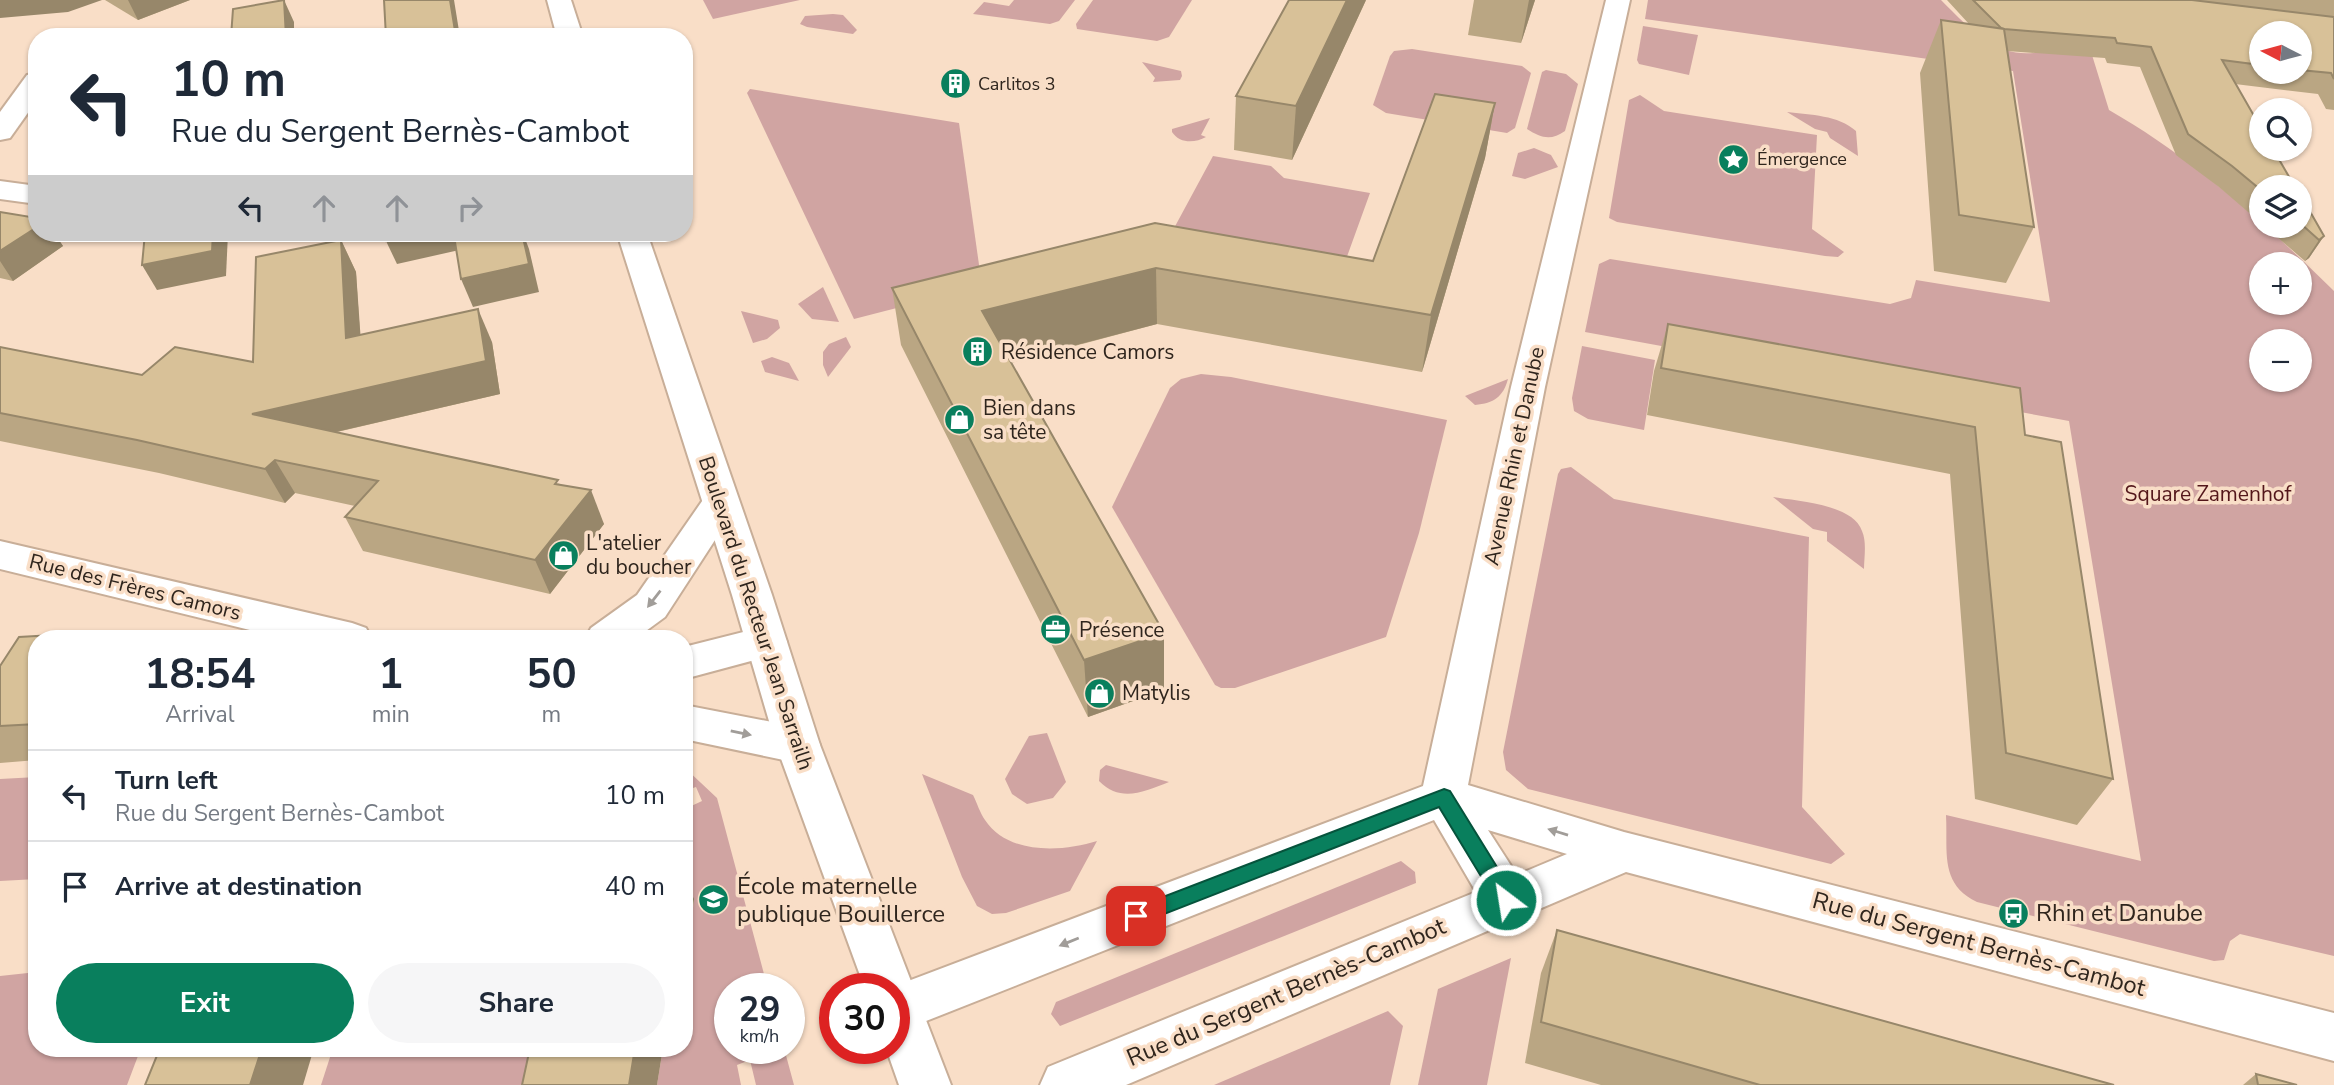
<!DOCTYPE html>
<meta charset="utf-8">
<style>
body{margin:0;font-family:"Nunito Sans",sans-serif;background:#f6f6f7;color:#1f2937;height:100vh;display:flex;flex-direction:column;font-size:26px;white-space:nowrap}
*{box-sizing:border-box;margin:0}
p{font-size:23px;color:#747a83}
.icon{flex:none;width:38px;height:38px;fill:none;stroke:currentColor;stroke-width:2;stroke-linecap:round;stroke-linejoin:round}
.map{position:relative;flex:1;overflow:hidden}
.side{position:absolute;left:28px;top:630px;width:665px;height:427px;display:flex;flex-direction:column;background:#fff;border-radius:28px;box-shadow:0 2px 5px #0004}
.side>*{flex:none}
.top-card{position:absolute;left:28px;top:28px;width:665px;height:214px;border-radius:28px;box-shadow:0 2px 5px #0004;background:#fff;color:#1f2937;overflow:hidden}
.needle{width:46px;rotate:276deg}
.fabs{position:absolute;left:2249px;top:21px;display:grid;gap:14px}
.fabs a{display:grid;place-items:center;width:63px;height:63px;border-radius:50%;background:#fff;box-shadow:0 2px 5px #0004;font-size:35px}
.speed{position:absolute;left:714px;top:973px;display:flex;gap:14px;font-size:35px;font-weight:700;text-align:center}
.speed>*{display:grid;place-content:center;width:91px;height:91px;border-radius:50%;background:#fff;box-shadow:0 2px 5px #0004;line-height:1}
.speed small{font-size:18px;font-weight:400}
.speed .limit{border:10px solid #d22;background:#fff;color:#111}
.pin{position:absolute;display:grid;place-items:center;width:60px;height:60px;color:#fff;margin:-30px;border-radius:14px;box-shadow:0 4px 10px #0006}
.me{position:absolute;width:77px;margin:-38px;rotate:329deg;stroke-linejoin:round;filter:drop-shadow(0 0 5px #0008)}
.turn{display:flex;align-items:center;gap:24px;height:147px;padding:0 28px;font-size:32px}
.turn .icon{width:91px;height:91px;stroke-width:2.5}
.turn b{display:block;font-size:49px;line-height:60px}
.lanes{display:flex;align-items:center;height:66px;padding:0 28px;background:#0003;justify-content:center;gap:35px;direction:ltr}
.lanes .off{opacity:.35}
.eta{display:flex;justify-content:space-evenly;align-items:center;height:119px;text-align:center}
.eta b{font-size:42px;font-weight:700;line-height:49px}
.primary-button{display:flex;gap:14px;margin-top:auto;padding:14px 28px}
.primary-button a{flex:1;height:80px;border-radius:42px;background:#097f5d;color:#fff;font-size:28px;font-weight:700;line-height:80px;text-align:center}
.primary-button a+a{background:#f6f6f7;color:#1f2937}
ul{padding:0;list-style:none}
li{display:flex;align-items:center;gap:21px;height:91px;padding:0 28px;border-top:2px solid #e0e1e3}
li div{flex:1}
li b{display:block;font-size:26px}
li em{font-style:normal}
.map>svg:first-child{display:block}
.green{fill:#d0a4a2;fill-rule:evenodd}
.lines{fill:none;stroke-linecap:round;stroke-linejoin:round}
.minor-casing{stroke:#c8ae98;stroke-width:4}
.tertiary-casing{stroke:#c8ae98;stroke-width:4}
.minor{fill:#fff;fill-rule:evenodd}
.tertiary{fill:#fff;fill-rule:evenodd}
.wall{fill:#baa683;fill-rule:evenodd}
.shaded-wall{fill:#97876a}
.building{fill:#d8c198;stroke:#97876a;stroke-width:2}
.oneway{fill:#a19d99}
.route{fill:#097f5d;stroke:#06533c;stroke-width:2}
.labels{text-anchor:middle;stroke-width:7;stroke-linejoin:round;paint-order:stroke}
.far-poi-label{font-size:18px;fill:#2f251d;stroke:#f9dec7;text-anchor:start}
.poi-label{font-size:21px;fill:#2f251d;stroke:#f9dec7;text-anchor:start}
.street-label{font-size:21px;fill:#2f251d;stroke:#f9dec7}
.park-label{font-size:21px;fill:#53161a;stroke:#f9dec7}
.near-poi-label{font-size:24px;fill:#2f251d;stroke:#f9dec7;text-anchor:start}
.near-street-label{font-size:24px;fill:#2f251d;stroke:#f9dec7}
</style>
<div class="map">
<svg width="2334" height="1085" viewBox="0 0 2334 1085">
<rect width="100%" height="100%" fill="#f9dec7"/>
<g class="green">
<path d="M703,0H800L713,19Z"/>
<path d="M1014,0H1075L1059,21L1050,24L973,14L984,2L1009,6Z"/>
<path d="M1093,0H1192L1169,37L1157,41L1077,29L1076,24Z"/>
<path d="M1648,0H1941C1959,18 1981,42 2006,50C2030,59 2064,47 2088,42L2109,110C2193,158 2266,224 2334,291V956L2240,934L2230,941L2224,960L2214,961L1977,902C1939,884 1948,851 1946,815L2141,861L2069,421L1585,332L1599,264L1610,259L1890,304L1911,298L1916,280L2050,302L2013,71L1645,19ZM2261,264H2300V303H2261ZM2261,341H2300V380H2261Z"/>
<path d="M833,14L843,15L857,30L853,34L807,27L800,24L805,16Z"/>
<path d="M1643,26L1698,35L1689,75L1639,64L1637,60Z"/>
<path d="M1412,49L1522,66L1531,73L1515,128L1507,133L1386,113L1373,105L1390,56L1394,51Z"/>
<path d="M1142,62L1181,71L1182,76L1180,80L1153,82L1155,78Z"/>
<path d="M1546,70L1566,74L1578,84L1565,131C1551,141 1541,138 1527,129L1542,72Z"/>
<path d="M750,89L959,123L982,286L854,319L747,93Z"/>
<path d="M1640,95L1664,111L1817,135L1812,229L1844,252L1838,257L1825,256L1617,222L1609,218L1629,100Z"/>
<path d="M1787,112C1811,115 1838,115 1856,131L1858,156L1830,138L1827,132L1815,129Z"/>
<path d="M1210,118L1201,135L1206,137C1195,143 1180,144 1172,132V129Z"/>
<path d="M1534,148L1551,155L1558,167L1525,179L1512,176L1518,153Z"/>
<path d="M1213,156L1271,166L1284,178L1370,193L1336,287L1159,256Z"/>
<path d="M823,287L839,322L812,319L798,304Z"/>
<path d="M741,311L778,320L780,328L767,339L753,343Z"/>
<path d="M846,337L851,347L828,377L823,365V352L829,344Z"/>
<path d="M1582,346L1655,360L1644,430L1588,419L1574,411L1572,398Z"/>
<path d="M772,357L789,363L799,381L765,372L761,361Z"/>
<path d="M1201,374L1231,377L1447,420L1419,533L1386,637L1235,688H1221L1215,685L1112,507L1170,388L1181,379Z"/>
<path d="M1508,379C1503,397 1494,403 1475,405L1465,396Z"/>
<path d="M1571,467L1614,499L1809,537L1802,807L1845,854L1831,864L1528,789L1506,770L1503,752L1558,474L1561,469Z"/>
<path d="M1773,497C1797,501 1853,504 1862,531C1867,542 1864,558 1864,569L1827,541V532L1813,529Z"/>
<path d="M1047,733L1066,782L1053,798L1027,804L1012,794L1005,779L1029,736Z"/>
<path d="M1106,765L1169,782C1143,792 1121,803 1099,781L1100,770Z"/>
<path d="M684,767L717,798L768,989H730V1048H784L794,1085H756L750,1060L737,1065L741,1085H657L663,1048H684V972L694,900H684V800L687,808L702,801L696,787L684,791Z"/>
<path d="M922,774L973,795C977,803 980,813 985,820C1008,855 1062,852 1097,841L1070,891L1006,913L992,914L977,906L962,877Z"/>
<path d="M37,777V879L0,881V779Z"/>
<path d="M1401,861L1415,872L1416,883L1060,1026L1051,1014L1056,1002Z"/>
<path d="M1511,958L1487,1085H1418L1438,989Z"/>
<path d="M37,972V1048H141L127,1085H0V976Z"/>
<path d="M1388,1011L1403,1026L1390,1085H1214Z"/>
<path d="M333,1048H533L525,1084L522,1085H321Z"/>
</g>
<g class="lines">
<defs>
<g id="minor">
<path d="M1606,0H1630L1545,387L1468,785L1624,832L2334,1013V1061L1626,872L1126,1085H1040L1048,1067L1476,892L1434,820L916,1025L898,1031L894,1030V989H887L1423,786L1511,387ZM1488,830L1567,854L1517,875Z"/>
<path d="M37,73V100L10,138L0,140V112L27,75Z"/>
<path d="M0,181L37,186V204L0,199Z"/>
<path d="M720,490L733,494L739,503L665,617L635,639H585L591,628L637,595L707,494Z"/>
<path d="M0,541L352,623L366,628L372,639H287L0,569Z"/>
<path d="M767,626L781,631L787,642L781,653L684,679V647Z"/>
<path d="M684,705L798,727L813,732L820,745L813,758L798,763L684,739Z"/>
</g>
<g id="tertiary">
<path d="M547,0H571L583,37H557Z"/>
<path d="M617,233H647L772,595L820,745L951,1085H899L886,1048H894V989H865L776,745L732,595Z"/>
</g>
</defs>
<use href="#minor" class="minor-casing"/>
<use href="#tertiary" class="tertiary-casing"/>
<use href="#minor" class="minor"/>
<use href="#tertiary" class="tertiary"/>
</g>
<g class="wall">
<path d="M105,0H190L138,20Z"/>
<path d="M1366,0L1292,160L1234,150L1236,96Z"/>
<path d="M1474,0H1535L1521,43L1468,35Z"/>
<path d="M1947,0H2334V110L2326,109L2318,94L2235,84L2261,187V223L2219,187L2176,155L2140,67L2107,63L2105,58L2007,51L2034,227L2006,283L1934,271L1920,73L1941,20L1969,24ZM2261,33H2300V72H2261Z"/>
<path d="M1495,103L1485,158L1422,372L1157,324L1011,363L1164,633V690L1088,717L901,345L892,288L1155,223L1373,261Z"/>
<path d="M2300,194L2324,236L2309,258L2305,261L2264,226H2300Z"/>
<path d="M0,212L37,233H54L63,246L13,281L0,278Z"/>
<path d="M341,240L356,272L360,335L492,342L500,394L337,432L560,484L604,524L550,594L363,551L345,517L355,506L295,493L285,503L159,473L0,441V347L142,375L253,362Z"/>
<path d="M1668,324L2025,435L2113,779L2077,825L1975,799L1950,474L1647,415L1654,371Z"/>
<path d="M105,632L110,638L134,636L136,639H37V760L0,763V666L19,637Z"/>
<path d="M1557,930L2114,1085H1601L1525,1063L1541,973Z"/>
<path d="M2256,1074L2297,1085H2243Z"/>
</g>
<g class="shaded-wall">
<path d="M0,0H102L68,12L0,18Z"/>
<path d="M128,0H190L138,20Z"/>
<path d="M284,0L294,22V37H286Z"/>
<path d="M450,0H454L460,37H456Z"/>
<path d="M1347,0H1366L1292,160L1296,106Z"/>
<path d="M1529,0H1535L1521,43Z"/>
<path d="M1495,103L1485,158L1422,372L1431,315Z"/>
<path d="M37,227V233H54L63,246L13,281L0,261V251Z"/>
<path d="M213,233H228L226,276L157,290L142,265Z"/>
<path d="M422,233H493L495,242L397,264L386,241Z"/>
<path d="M522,233H523L529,249L539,292L473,307L461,279Z"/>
<path d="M2324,236L2309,258L2305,261L2319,240Z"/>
<path d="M341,240L356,272L363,371L346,338Z"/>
<path d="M1156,268L1157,324L988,368L982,311Z"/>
<path d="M478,309L492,342L500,394L271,447L252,414Z"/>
<path d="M275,460L295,493L285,503L265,469Z"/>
<path d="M591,490L604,524L550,594L535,560Z"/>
<path d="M1164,633V690L1088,717L1084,660Z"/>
<path d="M684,877L694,899L684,972Z"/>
<path d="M262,1048H314L303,1085H250Z"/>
<path d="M635,1048H663L657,1085H629Z"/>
</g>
<g class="building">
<path d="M284,0L286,37H231L233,9Z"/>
<path d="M384,0H450L456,37H386Z"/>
<path d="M1289,0H1347L1296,106L1236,96Z"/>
<path d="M1973,0H2192L2334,17V79L2331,73L2300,70V33H2261V65L2222,60L2261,128V149H2273L2295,187H2261V190L2232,166L2188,134L2151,47L2117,43L2115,38L2004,29L2001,28Z"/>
<path d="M1941,20L2004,29L2034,227L1959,215Z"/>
<path d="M1435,94L1495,103L1431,315L1156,268L982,311L1164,633L1084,660L892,288L1155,223L1373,261Z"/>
<path d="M2300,194L2324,236L2319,240L2300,223Z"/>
<path d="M0,212L37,218V227L0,251Z"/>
<path d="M145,233H213L212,251L142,265Z"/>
<path d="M385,233H422L386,241Z"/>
<path d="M468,233H522L529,264L461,279L454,236Z"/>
<path d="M341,240L346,338L478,309L486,361L252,414L558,480L555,484L591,490L535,560L345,517L378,481L275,460L265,469L137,440L0,413V347L142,375L175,347L253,362L256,257Z"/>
<path d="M1668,324L2020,388L2025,435L2061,442L2113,779L2006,753L1975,427L1661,368Z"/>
<path d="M105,632L102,638L134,636L132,639H37V724L0,726V666L19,637Z"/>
<path d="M1557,930L2114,1085H1760L1541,1022Z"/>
<path d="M160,1048H262L250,1085H145Z"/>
<path d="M530,1048H635L629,1085H522Z"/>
<path d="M2256,1074L2297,1085H2258Z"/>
</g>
<defs><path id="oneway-solid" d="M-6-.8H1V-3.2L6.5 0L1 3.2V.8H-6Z" transform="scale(1.75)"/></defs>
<g class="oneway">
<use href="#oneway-solid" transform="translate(654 599) rotate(128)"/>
<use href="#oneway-solid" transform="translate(741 733) rotate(12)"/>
<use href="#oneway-solid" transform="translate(1558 832) rotate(-163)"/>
<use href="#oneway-solid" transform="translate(1069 942) rotate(158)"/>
</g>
<path class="route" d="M1444,789L1450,791L1513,893L1516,900L1513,906L1506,908L1499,906L1439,807L1136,925L1129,922L1126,916L1129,910Z"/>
<defs>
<symbol id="building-disc" viewBox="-11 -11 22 22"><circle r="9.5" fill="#097f5d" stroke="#f9dec7"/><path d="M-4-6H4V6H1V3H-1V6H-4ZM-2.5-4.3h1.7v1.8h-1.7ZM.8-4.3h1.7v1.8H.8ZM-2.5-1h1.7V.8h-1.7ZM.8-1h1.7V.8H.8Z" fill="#fff"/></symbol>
<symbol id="sight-disc" viewBox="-11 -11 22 22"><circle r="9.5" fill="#097f5d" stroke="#f9dec7"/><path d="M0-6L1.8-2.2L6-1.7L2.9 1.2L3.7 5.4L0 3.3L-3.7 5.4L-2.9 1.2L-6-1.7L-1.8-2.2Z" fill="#fff"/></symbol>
<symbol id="shop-disc" viewBox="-11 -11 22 22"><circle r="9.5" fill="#097f5d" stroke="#f9dec7"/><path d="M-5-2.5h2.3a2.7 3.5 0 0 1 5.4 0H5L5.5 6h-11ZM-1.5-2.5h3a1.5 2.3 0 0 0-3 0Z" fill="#fff"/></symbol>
<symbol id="office-disc" viewBox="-11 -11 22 22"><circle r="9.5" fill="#097f5d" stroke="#f9dec7"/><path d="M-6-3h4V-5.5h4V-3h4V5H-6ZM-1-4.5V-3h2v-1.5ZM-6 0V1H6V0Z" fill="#fff"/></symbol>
<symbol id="school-disc" viewBox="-11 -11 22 22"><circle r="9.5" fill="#097f5d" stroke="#f9dec7"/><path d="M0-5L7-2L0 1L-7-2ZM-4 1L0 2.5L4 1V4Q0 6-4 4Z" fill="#fff"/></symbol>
<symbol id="bus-disc" viewBox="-11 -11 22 22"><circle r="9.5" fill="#097f5d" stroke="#f9dec7"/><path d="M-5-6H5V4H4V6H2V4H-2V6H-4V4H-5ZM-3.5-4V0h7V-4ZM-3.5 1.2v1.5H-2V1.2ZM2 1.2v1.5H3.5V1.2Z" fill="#fff"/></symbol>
</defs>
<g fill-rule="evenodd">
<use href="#building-disc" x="938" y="66" width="35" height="35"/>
<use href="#sight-disc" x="1716" y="142" width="35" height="35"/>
<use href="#building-disc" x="960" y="334" width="35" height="35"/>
<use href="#shop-disc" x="942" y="402" width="35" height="35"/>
<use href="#shop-disc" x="546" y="538" width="35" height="35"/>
<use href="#office-disc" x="1038" y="612" width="35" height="35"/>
<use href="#shop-disc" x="1082" y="676" width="35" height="35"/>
<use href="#school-disc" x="696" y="882" width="35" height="35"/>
<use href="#bus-disc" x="1996" y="896" width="35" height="35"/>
</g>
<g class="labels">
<g class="far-poi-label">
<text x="978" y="90">Carlitos 3</text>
<text x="1757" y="165">Émergence</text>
</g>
<g class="poi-label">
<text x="1001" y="359">Résidence Camors</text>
<text x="983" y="415">Bien dans<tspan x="983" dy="24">sa tête</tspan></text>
<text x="586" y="550">L'atelier<tspan x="586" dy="24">du boucher</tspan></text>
<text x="1079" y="637">Présence</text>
<text x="1122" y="700">Matylis</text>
</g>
<g class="street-label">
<text transform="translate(1514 456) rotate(-78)" y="7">Avenue Rhin et Danube</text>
<text transform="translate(135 587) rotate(14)" y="7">Rue des Frères Camors</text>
<text transform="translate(756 613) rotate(72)" y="7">Boulevard du Recteur Jean Sarrailh</text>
</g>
<g class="park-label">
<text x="2208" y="501">Square Zamenhof</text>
</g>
<g class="near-poi-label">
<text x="737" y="894">École maternelle<tspan x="737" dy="28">publique Bouillerce</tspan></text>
<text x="2036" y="921">Rhin et Danube</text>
</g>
<g class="near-street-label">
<text transform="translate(1979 944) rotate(15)" y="8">Rue du Sergent Bernès-Cambot</text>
<text transform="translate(1286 992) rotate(-23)" y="8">Rue du Sergent Bernès-Cambot</text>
</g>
</g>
</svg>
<div class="fabs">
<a><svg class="needle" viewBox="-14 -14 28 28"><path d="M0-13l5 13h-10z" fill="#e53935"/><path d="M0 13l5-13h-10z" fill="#747a83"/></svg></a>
<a><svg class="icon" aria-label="search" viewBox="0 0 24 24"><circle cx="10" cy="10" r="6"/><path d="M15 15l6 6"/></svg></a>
<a><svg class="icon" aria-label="layers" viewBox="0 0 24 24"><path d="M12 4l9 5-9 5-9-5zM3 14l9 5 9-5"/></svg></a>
<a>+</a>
<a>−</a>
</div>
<div class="speed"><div>29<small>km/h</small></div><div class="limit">30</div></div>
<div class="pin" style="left:1136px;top:916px;background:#d93025"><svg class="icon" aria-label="arrive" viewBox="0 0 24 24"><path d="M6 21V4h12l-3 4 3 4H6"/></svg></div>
<svg class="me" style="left:1506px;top:900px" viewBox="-20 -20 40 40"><circle r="17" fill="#097f5d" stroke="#fff" stroke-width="3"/><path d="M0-11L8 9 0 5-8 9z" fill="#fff"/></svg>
<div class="top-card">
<div class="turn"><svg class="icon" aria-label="left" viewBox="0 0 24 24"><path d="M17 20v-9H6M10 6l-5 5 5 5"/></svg><div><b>10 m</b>Rue du Sergent Bernès-Cambot</div></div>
<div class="lanes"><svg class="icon" aria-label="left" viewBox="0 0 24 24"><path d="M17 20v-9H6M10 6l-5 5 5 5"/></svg><svg class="icon off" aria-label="ahead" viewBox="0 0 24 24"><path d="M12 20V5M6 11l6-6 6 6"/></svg><svg class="icon off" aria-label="ahead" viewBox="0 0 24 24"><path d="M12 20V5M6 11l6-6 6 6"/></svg><svg class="icon off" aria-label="right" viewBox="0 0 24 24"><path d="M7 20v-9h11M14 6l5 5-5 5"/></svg></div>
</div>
<section class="side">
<div class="eta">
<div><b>18:54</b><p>Arrival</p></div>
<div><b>1</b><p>min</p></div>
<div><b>50</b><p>m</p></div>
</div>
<ul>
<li><svg class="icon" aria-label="left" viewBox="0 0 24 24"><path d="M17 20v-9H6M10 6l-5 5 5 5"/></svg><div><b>Turn left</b><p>Rue du Sergent Bernès-Cambot</p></div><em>10 m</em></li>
<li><svg class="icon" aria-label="arrive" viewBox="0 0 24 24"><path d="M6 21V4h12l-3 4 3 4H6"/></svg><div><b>Arrive at destination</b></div><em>40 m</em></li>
</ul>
<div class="primary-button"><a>Exit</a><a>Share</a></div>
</section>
</div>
